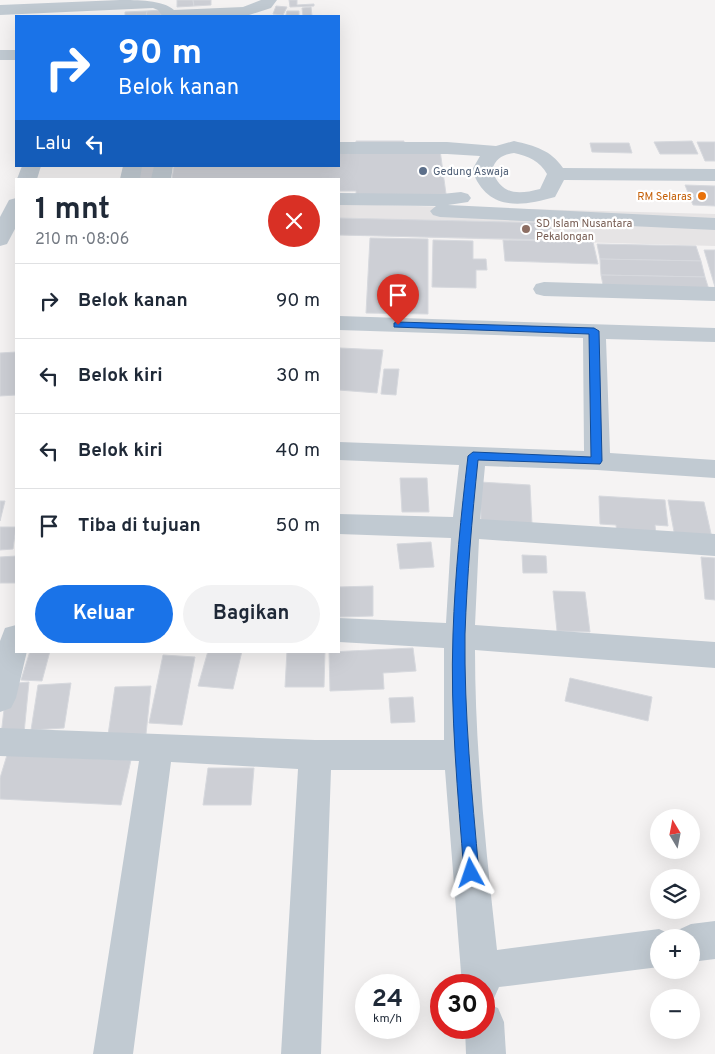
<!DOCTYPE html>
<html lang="id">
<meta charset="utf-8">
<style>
body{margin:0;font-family:Overpass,sans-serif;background:#f2f2f3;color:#1f2937;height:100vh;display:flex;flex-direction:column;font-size:19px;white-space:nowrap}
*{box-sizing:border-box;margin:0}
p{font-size:16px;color:#747a83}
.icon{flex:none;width:28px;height:28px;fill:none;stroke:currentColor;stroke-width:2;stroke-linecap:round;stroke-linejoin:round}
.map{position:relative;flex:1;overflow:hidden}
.sheet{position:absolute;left:15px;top:178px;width:325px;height:475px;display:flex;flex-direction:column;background:#fff;border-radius:0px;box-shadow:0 5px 20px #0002}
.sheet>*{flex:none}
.banner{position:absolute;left:15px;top:15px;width:325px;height:152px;border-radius:0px;box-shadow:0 5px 20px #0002;background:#1a73e8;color:#fff;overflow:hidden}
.needle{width:32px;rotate:350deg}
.controls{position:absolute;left:650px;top:809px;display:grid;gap:10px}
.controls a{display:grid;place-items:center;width:50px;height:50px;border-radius:50%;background:#fff;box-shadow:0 5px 20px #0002;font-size:25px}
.speed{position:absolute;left:355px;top:974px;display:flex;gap:10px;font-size:25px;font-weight:700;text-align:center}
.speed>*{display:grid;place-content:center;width:65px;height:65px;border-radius:50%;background:#fff;box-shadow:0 5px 20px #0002;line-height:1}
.speed small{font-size:12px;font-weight:400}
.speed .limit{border:8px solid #d22;background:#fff;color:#111}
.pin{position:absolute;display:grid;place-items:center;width:42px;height:42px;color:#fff;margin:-51px -21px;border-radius:50% 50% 50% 0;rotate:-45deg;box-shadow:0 0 5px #0007}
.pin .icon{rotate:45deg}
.me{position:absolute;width:55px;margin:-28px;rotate:355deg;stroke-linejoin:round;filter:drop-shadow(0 0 4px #0008)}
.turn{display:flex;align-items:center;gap:18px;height:105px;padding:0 20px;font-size:22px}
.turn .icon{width:65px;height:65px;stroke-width:2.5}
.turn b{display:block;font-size:35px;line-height:42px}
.then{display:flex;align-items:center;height:48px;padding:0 20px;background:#0003;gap:10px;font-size:19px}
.round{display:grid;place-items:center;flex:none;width:52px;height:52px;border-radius:26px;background:#f2f2f3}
.summary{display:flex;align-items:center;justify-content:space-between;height:85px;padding:0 20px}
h1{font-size:30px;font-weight:700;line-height:38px}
.action{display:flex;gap:10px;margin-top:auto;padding:10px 20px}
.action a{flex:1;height:58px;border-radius:30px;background:#1a73e8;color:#fff;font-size:20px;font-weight:700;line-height:58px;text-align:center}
.action a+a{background:#f2f2f3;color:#1f2937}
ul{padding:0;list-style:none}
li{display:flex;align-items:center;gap:15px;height:75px;padding:0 20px;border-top:1px solid #e0e1e3}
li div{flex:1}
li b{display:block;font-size:19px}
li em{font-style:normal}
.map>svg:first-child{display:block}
.education{fill:#e6e4e5}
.building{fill:#cdcfd5;stroke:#d7d9de}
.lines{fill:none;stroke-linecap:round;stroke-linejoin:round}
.minor{fill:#c1cad2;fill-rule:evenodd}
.route{fill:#1a73e8;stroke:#114b97}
.service-dot{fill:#5c6f8a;stroke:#fff;stroke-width:2}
.food-dot{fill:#e8710a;stroke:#fff;stroke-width:2}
.education-dot{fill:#8d6e63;stroke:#fff;stroke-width:2}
.labels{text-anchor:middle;stroke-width:4.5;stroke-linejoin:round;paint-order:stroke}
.far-service-label{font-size:11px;fill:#4e5e75;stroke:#fff;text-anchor:start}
.far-food-label{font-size:11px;fill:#c56008;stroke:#fff;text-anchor:end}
.far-education-label{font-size:11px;fill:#785e54;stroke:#fff;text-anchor:start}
</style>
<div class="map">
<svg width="715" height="1054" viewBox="0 0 715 1054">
<rect width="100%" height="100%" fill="#f5f3f3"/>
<path class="education" d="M339,204L715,214V246L339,235Z"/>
<g class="building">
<path d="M177,0H193L194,6L177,7Z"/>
<path d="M193,0H211V5L194,6Z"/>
<path d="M289,0H297V5L314,4V6L290,7Z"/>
<path d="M276,6L287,7L283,15L273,14Z"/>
<path d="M311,7L312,16H303L302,8Z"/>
<path d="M161,10V16H146L147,11Z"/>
<path d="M147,11L146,16H125V12Z"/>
<path d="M287,11H299V16L286,15Z"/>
<path d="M356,141H404V150H440L446,194L356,202V191H339V179H172L174,166H339V152H356Z"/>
<path d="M692,141L698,154H660L654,142Z"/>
<path d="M697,142H715V161H705Z"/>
<path d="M590,143H629L632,153L592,152Z"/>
<path d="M137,166H155L152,179H134Z"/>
<path d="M685,185L715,186V206L693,205Z"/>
<path d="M339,218L550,223L552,240L339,235Z"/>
<path d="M370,238L428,239V314L366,313Z"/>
<path d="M433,240L473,241V259H486L487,270H476V288L432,287Z"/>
<path d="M503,240L593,242L598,264L505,261Z"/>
<path d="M597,244L696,246L701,261L600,259Z"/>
<path d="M704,250H715V287Z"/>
<path d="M600,259L701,261L705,277L601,275Z"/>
<path d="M601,275L705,277L710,293L604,290Z"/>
<path d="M340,348L383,350L377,393L339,390Z"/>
<path d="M16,352V395L0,396V353Z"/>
<path d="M384,369H399L396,395L381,394Z"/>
<path d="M400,478H427L429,512H402Z"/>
<path d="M480,482L530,485L532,524L481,522Z"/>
<path d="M599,496L665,500L668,526L655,525L656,535L617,533L616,525L600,524Z"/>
<path d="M668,500L704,502L712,538L675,537Z"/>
<path d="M0,501H5L0,521Z"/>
<path d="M0,527H16L13,549L0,550Z"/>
<path d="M431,542L434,567L400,569L397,544Z"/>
<path d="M522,555L546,556L547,573H523Z"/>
<path d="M16,556V583H0V557Z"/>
<path d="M701,557L715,558V600L705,599Z"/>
<path d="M373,586V616L339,617V587Z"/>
<path d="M553,591L585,592L590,632L557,631Z"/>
<path d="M413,648L416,671L383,673L384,689L330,691L329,652Z"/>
<path d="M30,651H50L42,681L21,680Z"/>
<path d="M208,651H242L233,689L198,686Z"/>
<path d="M287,651H325L324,687H285Z"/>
<path d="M163,655L195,657L182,725L149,723Z"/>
<path d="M570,678L652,697L648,721L565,701Z"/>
<path d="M29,682L24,733L1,735L7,684Z"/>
<path d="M71,683L64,728L31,730L38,685Z"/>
<path d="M151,686L146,734L108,735L115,687Z"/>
<path d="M413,697L415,722L391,723L389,698Z"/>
<path d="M7,755L131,760L121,805L0,799V778Z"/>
<path d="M208,768H254L251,805H203Z"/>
</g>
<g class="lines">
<g class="minor">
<path d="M120,0C137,0 163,0 174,10L243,7L261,0H277L271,8L246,16H162L158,10L153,8L0,15V5Z"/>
<rect x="0" y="50" width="16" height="10"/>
<path d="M514,141C535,146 551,150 563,168L715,169V181L564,180L555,197C520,207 487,211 472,170L480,156L447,154H339V142H447L496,146ZM514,153C528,156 540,161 547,174L540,189C517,195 501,195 492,170C496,158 502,155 514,153Z"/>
<path d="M22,166H41L37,179H17Z"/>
<path d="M123,166H142L140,179H120Z"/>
<path d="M154,166H173L171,179H151Z"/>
<path d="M461,192L468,194L471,198L468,202L448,205L715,218V230L440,217L433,215L430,211L436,206L339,205V193L442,194Z"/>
<path d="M16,198V227L7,244L0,246V217L9,200Z"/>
<path d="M544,282L715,287V301L544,296L536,294L533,289L536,284Z"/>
<path d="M339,316L715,328V342L606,339L610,453L715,460V478L597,470L485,466L480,519L715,534V556L479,539L475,625L715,642V668L475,650C475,750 486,850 497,950L659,929L672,935L673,938H659V967L499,987L494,998L484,1003L498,1008L504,1022L506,1054H466L465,1028H484V985H462L445,770H331L321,1054H281L298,769L171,762L133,1054H93L139,761L0,756V728L315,740H444V648L339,642V618L446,623L451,538L339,534V514L453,517L459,465L339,460V442L584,451L583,338L339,330Z"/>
<path d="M16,625V651H27L16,698L11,708L0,712V641L5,628Z"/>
<path d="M715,921V959L691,962V938H675L678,930L691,924Z"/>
</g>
</g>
<path class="route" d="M398,322L594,328L599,331L602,461L600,464L478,460C472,518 467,576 465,634C464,714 472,794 479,873L477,878L471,880L466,878L464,873C458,794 450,714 453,634C455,574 461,515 468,456L473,452L591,457L589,334L394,327V323Z"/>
<circle class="service-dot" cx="423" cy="171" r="5"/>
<circle class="food-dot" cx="702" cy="196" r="5"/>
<circle class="education-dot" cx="526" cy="229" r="5"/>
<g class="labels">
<g class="far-service-label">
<text x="433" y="175">Gedung Aswaja</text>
</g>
<g class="far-food-label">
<text x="692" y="200">RM Selaras</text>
</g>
<g class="far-education-label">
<text x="536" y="227">SD Islam Nusantara<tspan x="536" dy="13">Pekalongan</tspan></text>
</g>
</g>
</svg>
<div class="controls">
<a><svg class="needle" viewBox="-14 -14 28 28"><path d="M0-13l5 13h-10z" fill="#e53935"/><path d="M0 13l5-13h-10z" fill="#747a83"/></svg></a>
<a><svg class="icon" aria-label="layers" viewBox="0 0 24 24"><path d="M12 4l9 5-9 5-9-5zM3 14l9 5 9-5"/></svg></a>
<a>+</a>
<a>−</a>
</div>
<div class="speed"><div>24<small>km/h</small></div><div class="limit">30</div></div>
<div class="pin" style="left:398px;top:325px;background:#d93025"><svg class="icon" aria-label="arrive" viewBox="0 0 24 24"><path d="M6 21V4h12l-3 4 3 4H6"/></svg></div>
<svg class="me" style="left:471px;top:873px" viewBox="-20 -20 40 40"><path d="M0-17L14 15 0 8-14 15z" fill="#1a73e8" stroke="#fff" stroke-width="4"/></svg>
<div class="banner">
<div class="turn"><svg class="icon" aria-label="right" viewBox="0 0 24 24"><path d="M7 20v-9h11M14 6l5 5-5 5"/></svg><div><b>90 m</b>Belok kanan</div></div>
<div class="then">Lalu<svg class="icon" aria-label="left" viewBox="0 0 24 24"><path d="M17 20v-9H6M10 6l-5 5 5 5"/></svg></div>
</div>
<section class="sheet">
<div class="summary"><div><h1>1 mnt</h1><p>210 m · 08:06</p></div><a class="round" style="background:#d93025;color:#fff"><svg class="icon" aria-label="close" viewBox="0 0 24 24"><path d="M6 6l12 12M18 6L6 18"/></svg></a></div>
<ul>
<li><svg class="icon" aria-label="right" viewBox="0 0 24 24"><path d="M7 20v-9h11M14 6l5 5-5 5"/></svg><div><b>Belok kanan</b></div><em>90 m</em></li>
<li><svg class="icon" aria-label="left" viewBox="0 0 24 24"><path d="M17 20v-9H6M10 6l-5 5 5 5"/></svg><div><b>Belok kiri</b></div><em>30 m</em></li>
<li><svg class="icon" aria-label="left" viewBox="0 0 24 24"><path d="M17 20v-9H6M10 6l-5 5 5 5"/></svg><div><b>Belok kiri</b></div><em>40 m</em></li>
<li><svg class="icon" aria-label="arrive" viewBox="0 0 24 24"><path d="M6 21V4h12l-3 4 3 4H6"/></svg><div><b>Tiba di tujuan</b></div><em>50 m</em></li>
</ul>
<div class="action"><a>Keluar</a><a>Bagikan</a></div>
</section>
</div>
